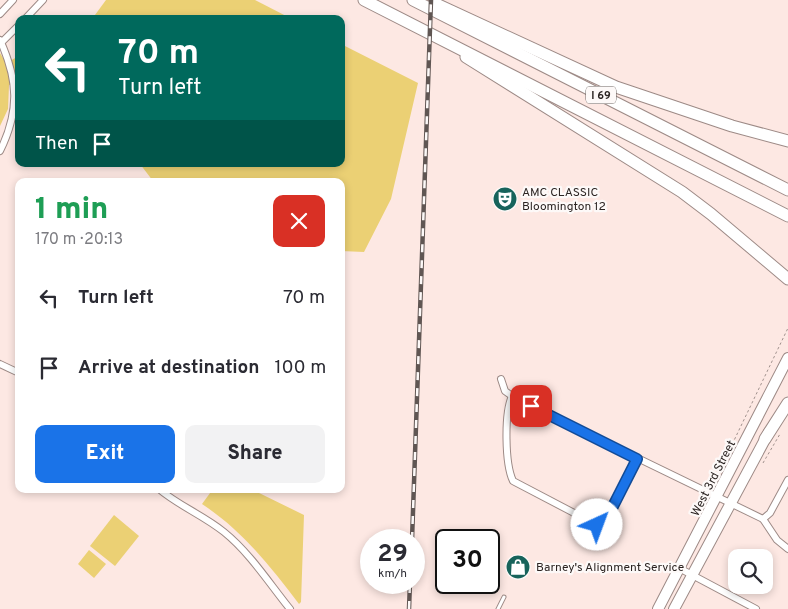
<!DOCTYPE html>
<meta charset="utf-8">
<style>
body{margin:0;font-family:Overpass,sans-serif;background:#f2f2f3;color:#2b2b33;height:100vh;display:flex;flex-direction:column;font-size:19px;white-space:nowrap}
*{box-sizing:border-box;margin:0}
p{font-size:16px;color:#7c7c81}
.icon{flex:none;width:28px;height:28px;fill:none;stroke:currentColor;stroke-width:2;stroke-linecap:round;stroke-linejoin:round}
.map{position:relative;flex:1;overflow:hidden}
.panel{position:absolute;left:15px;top:178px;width:330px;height:315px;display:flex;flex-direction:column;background:#fff;border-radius:10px;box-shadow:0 2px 8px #0003}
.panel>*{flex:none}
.guide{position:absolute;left:15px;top:15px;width:330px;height:152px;border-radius:10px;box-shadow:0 2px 8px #0003;background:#00695c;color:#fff;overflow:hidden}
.tools{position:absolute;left:728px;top:549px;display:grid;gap:10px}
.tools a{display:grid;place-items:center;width:45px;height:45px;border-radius:10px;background:#fff;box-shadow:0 2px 8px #0003;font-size:25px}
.speed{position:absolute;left:360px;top:529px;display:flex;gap:10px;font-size:25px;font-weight:700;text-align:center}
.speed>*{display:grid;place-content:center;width:65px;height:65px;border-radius:50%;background:#fff;box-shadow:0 2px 8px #0003;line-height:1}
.speed small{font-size:12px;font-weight:400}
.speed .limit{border:2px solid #111;border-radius:8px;background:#fff;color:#111}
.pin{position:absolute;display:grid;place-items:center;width:42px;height:42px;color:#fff;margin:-21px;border-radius:10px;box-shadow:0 2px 8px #0006}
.me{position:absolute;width:55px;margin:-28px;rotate:43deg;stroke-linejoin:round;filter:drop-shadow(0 0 4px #0008)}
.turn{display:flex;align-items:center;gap:18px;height:105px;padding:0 20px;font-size:22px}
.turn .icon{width:65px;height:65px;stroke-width:2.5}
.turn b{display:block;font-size:35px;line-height:42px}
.then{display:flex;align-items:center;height:48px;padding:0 20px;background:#0003;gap:10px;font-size:19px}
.round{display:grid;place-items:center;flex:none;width:52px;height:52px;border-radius:10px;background:#f2f2f3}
.overview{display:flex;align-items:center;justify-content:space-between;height:85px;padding:0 20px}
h1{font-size:30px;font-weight:800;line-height:38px;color:#1e9e55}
.cta{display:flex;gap:10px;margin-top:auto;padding:10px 20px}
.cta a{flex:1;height:58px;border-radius:10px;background:#1a73e8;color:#fff;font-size:20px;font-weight:800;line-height:58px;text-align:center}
.cta a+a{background:#f2f2f3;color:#2b2b33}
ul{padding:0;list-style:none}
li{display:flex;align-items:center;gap:15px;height:70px;padding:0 20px}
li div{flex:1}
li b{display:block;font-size:19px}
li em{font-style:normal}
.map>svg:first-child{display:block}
.green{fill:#ebd074}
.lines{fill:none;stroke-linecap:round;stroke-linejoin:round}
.service-casing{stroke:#9d8a86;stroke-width:5}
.minor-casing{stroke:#9d8a86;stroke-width:8}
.primary-casing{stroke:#9d8a86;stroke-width:12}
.motorway-casing{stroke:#9d8a86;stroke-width:13}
.path{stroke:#a0918d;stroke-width:1;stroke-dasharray:2.5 2.5;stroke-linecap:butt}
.service{stroke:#fff;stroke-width:3}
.minor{stroke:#fff;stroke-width:6}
.primary{stroke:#fff;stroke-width:10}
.motorway{stroke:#fff;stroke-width:11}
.rail-casing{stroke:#605653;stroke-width:4.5}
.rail{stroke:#fdf9f8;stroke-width:2.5;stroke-dasharray:8;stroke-linecap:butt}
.route-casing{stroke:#114b97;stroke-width:12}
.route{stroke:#1a73e8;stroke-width:9}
.labels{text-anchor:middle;stroke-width:4.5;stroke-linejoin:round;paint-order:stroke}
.shield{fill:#fdf9f8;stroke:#6a6462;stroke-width:1}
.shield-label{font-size:11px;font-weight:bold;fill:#2b2422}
.poi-label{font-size:12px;fill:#2b2422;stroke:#fdf9f8;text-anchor:start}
.street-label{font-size:12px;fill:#2b2422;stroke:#fdf9f8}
</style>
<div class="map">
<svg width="788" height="609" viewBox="0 0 788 609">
<rect width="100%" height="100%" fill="#fde8e3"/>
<g class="green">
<path d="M106,0H255L292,19H92Z"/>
<path d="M341,44L418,83L391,199L364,252L341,251V181H153L140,164H341Z"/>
<path d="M0,53L6,63L19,56V83L9,85L8,109L0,126Z"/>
<path d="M213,489H251L304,515L301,602L299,604C270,566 243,531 202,504Z"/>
<path d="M114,515L139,536L115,566L90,546Z"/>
<path d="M89,550L106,564L94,578L78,564Z"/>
</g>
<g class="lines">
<defs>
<path id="service" d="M498,609L504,597"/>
<g id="minor">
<path d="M0,14L13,0"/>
<path d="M25,19L43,0"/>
<path d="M0,40C18,80 20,110 0,151"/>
<path d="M1,43L19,25"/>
<path d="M0,364L19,373"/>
<path d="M501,379L505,391L516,399L763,519L770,513L788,480"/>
<path d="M512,396C504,414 505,464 513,481L597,525L605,522L637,459"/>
<path d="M159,489C179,506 203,515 224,532C250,553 269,583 290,609"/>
<path d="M763,519L777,540L788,549"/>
<path d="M679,568L756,609"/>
</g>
<g id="primary">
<path d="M658,609L788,358"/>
<path d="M674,609L769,432"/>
</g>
<g id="motorway">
<path d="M364,0L788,216"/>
<path d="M413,0L788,190"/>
<path d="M434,3L616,87L732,126L788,141"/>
<path d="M466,57L682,192L711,214L788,279"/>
<path d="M765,439L788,403"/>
</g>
</defs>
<use href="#service" class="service-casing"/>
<use href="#minor" class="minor-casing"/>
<use href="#primary" class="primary-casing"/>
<use href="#motorway" class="motorway-casing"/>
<g class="path">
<path d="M728,453L788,328"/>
<path d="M763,463L780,434"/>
</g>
<use href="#service" class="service"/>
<use href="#minor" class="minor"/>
<use href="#primary" class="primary"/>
<use href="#motorway" class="motorway"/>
<defs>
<g id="rail">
<path d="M412,540L431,0"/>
<path d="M409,609L410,582"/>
</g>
</defs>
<use href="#rail" class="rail-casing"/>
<use href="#rail" class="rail"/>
</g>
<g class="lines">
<defs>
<path id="route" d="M531,406L637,459L605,522L597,525"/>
</defs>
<use href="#route" class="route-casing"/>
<use href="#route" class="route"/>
</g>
<defs>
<symbol id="theatre-disc" viewBox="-11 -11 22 22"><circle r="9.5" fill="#17635b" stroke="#fdf9f8"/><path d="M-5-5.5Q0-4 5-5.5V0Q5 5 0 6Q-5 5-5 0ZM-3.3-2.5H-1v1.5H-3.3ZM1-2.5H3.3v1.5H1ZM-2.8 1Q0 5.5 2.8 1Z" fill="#fff"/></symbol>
<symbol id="shop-disc" viewBox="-11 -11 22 22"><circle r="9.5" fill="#17635b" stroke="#fdf9f8"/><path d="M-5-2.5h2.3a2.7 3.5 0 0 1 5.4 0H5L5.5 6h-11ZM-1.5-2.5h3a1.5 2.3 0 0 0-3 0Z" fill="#fff"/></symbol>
</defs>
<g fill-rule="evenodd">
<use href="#theatre-disc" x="491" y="185" width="28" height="28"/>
<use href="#shop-disc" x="504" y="553" width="28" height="28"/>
</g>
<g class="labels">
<rect class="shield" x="586" y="86.5" width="30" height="17" rx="4"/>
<g class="shield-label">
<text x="601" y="99">I 69</text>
</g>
<g class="poi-label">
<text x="522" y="196">AMC CLASSIC<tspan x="522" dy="14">Bloomington 12</tspan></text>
<text x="536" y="571">Barney's Alignment Service</text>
</g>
<g class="street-label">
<text transform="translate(713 478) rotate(-63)" y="4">West 3rd Street</text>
</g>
</g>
</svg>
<div class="tools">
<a><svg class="icon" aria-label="search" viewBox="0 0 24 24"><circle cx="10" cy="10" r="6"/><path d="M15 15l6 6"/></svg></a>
</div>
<div class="speed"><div>29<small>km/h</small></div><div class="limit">30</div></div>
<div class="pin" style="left:531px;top:406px;background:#d93025"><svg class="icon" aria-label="arrive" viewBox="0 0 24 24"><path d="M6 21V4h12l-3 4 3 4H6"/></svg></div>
<svg class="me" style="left:597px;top:525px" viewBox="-20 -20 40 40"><circle r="19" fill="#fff"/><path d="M0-13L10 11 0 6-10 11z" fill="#1a73e8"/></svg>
<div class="guide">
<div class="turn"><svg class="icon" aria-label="left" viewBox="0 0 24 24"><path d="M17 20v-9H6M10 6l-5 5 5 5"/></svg><div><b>70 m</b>Turn left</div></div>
<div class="then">Then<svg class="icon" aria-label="arrive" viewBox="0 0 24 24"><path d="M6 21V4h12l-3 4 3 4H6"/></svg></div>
</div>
<section class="panel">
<div class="overview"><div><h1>1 min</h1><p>170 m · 20:13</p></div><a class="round" style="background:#d93025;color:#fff"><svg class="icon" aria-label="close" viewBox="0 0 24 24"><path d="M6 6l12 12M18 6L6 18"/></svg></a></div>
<ul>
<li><svg class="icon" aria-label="left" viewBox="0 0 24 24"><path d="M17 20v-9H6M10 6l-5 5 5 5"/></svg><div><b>Turn left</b></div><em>70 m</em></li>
<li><svg class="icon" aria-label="arrive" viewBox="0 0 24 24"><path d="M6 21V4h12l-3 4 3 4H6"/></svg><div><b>Arrive at destination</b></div><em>100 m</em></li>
</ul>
<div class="cta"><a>Exit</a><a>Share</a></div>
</section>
</div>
